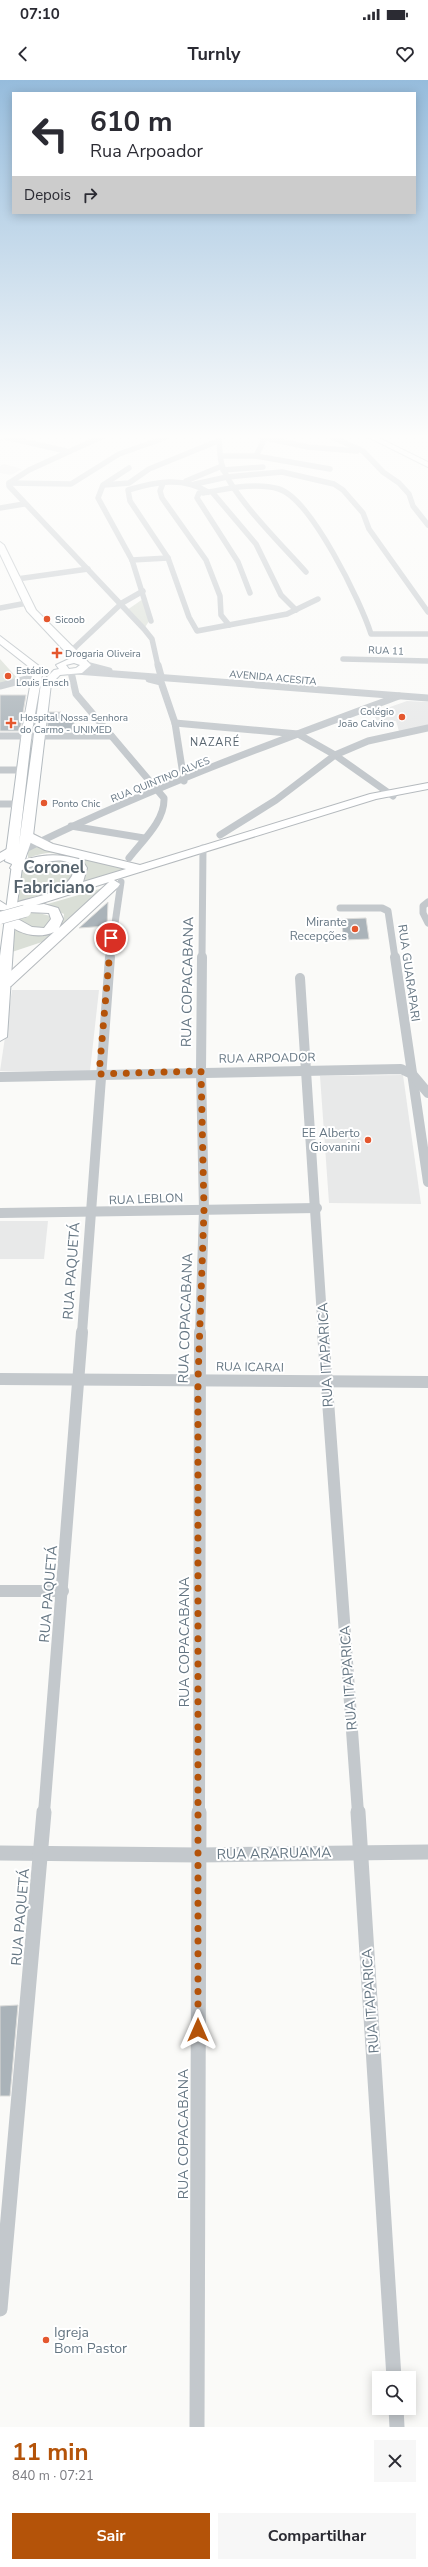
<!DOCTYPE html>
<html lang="pt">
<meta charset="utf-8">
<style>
body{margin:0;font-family:"Nunito Sans",sans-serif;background:#f7f7f7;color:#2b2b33;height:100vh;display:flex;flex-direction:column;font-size:15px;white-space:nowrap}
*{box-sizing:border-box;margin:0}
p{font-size:13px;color:#7c7c81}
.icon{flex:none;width:22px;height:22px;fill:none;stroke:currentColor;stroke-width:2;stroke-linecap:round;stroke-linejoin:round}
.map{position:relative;height:2347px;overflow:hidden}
.panel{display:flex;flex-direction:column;background:#fff;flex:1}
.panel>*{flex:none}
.banner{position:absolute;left:12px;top:12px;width:404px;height:122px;border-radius:0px;box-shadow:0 2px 10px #0003;background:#fff;color:#2b2b33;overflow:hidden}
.buttons{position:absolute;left:372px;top:2291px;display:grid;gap:8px}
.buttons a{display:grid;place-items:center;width:44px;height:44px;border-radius:0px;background:#fff;box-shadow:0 2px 10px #0003;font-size:20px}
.pin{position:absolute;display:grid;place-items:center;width:34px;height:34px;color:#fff;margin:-17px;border:2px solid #fff;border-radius:50%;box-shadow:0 1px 4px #0007}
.me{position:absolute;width:44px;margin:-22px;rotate:0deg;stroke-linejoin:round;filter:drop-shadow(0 0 3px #0008)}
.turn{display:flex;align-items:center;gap:14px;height:84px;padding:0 12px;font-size:18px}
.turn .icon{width:52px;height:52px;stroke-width:2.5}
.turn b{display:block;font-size:28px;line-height:34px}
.then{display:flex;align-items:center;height:38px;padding:0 12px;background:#0003;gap:8px;font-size:15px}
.round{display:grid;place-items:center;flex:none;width:42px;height:42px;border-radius:0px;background:#f7f7f7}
.summary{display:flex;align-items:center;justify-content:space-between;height:68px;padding:0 12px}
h1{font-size:24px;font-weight:700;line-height:30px;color:#b45309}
.action{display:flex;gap:8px;margin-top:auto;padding:8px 12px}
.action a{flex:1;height:46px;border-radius:0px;background:#b45309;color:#fff;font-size:16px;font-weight:700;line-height:46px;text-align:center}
.action a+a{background:#f7f7f7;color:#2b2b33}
.status{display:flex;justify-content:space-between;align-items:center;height:28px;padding:0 20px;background:#fff;direction:ltr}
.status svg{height:11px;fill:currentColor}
header{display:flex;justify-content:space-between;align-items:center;height:52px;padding:0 12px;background:#fff;font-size:18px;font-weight:700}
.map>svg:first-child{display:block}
.built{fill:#e8e9e9}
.green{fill:#dadfd7}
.building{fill:#aab3b9;stroke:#dcdcda}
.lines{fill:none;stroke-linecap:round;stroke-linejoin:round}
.secondary-casing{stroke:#b3babf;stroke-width:2}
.primary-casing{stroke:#b5babe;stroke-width:2}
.minor-far4{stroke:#c3c8cc;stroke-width:5.5}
.minor-far3{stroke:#c3c8cc;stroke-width:7}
.minor-far2{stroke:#c3c8cc;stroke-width:10}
.minor-far1{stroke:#c3c8cc;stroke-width:12}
.minor{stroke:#c3c8cc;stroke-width:15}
.secondary{fill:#fff;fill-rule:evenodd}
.primary{fill:#fff;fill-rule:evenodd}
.primary-bridge-casing{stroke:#b5babe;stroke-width:13;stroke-linecap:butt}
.primary-bridge{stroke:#fff;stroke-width:12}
.route{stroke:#b45309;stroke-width:7;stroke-dasharray:0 12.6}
.poi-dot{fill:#e4572e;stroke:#fff;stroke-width:1.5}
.labels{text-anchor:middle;stroke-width:4;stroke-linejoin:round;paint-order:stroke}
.far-poi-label{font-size:10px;fill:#657683;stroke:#fff;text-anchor:start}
.far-street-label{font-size:10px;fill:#657683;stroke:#fff}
.far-neighbourhood-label{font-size:11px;letter-spacing:1px;fill:#57646e;stroke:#fff}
.poi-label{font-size:12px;fill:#657683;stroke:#fff;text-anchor:end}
.street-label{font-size:12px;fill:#657683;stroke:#fff}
.near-street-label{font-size:14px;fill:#657683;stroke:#fff}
.near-poi-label{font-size:14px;fill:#657683;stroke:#fff;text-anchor:start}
.far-town-label{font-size:17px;font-weight:bold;fill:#57646e;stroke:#fff}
</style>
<div class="status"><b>07:10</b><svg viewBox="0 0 49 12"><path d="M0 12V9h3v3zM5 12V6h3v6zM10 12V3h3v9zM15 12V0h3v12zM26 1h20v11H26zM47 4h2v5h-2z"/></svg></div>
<header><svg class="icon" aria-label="back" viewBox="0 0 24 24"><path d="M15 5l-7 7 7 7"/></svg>Turnly<svg class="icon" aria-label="heart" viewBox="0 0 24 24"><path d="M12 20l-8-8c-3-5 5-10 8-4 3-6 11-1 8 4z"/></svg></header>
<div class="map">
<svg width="428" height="2347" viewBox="0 0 428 2347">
<rect width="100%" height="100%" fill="#fafaf8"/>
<g class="built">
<path d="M4,384L22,389L11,395L0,393V386Z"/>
<path d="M407,621L428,622V646L399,651L396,641L378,643L373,633Z"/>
<path d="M12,910H99L90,991H0Z"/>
<path d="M403,995L421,1124L329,1123L320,996Z"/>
<path d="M0,1141H48L44,1179H0Z"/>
</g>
<g class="green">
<path d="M143,519L149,541L144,549L127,530Z"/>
<path d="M0,579L18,599L0,604Z"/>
<path d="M37,764L132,789L77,806L84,797C64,774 58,767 28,778V769Z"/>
<path d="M44,780C56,781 71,780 75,793L63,807L13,824L22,790L33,783Z"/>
<path d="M103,808L48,860L9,873L11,848C29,855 61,862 64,834L44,825Z"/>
<path d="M35,832L54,837V845L36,851L14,841L21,833Z"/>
</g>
<g class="building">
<path d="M0,615H26L20,651H0Z"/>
<path d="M49,632H61V638L74,640V651H47Z"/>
<path d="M108,822L107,846L79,848Z"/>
<path d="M366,838L369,859L344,860L341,839Z"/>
<path d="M18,1925L10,2016H0V1926Z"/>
</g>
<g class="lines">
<defs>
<g id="secondary">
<path d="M0,357H6L0,360Z"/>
<path d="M368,357H377L428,382V387Z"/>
<path d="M0,462L4,465L36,530L91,585L82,593L60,595L51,604L33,756L22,788L15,838L7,957L0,961V876L12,784L5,781L22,651L33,590L0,564V556L43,589L32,651L19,764L41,603L54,590L59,589L56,585L71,578L27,531L0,474ZM74,583L80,585L76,588L69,589L66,585Z"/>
</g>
<g id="primary">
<path d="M428,703V709L376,719L114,800L120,804L118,807L11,906L6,907L0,904L1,900L54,852C37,860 13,853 3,838L9,834L32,847L44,848L51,839L49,833L27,832L25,828L19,830L13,826L15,823C37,816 69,813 75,788C63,771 30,788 16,792L10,788L12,785C36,774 57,772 82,780L87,788L83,802L126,789L45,770L23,759V753H31L53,764L140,785L370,714ZM109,802L59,848L63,839L58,828L44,824L36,825Z"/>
<path d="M12,766L18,770L16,773L0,782V773Z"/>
<path d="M0,821L11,828L9,831L0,830Z"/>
</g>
</defs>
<use href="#secondary" class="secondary-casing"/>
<use href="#primary" class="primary-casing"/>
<g class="minor-far4">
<path d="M5,357L66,371"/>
<path d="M101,357L29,390L9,403V406L144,549L152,559L158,586"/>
<path d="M219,357C220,367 219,379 223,388C234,418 283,466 306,492"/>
<path d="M261,357L308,367L357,371"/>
<path d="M332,357L363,371L383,392L399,403L409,414L413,426L428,445"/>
<path d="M221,376H256L330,389"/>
<path d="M256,376L265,358"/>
<path d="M129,388L103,405L98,418L132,480L151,541"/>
<path d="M223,390L263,387"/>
<path d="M186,401L222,386"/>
<path d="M9,403L71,404L119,374L167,357"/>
<path d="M163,403L160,411L162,418L206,480L220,516L221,535L229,545"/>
<path d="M195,404L227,397L282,392L334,404L343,410L363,433L369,449L428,532"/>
<path d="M104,405L129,403L149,389L218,361"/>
<path d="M208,412C183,396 155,402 128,410L130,421L168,478L189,537L197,551L287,534L318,519"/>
<path d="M212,412L256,464L281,515L296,530"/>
<path d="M199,413L197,418L238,482L250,513"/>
<path d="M203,413C227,409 255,402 279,409C311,419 361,522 371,554H428"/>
<path d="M0,428L24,424"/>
<path d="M132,480L168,478"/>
<path d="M17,499L88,489"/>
<path d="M0,528L27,523"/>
<path d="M70,572L122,523L143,511"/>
<path d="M343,579L428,581"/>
<path d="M86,585L88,586"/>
</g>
<g class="minor-far3">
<path d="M86,585L109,591"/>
<path d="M158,585L161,596"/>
<path d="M76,591L428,618"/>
<path d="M71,592L76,614L164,718C165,741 142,761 129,778"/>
<path d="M149,599L161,602L175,643L184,701"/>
<path d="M0,606L38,596"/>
<path d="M175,643L298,654L335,675L393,716"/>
<path d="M0,656H111"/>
<path d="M0,690H22"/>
<path d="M0,724H17"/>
<path d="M71,746L144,758"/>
<path d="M220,755L276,720L335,675L368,661L428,648"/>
<path d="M21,771C141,711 273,663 399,616"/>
<path d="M428,822L423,826V833L428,843"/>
<path d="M340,828H382L388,831L395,878"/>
<path d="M110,878L121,802"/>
<path d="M202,878L203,768"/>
</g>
<g class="minor-far2">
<path d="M395,877L428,1102"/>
<path d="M300,898L323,1253"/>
<path d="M0,997L401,989L412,994L428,1013"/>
<path d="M0,1133L317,1128"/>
<path d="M82,1253L110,877"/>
<path d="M200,1253L204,1130L201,991L202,877"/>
</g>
<g class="minor-far1">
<path d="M323,1252L358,1733"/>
<path d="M0,1299L428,1302"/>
<path d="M0,1511H63"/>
<path d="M44,1733L82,1252"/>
<path d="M199,1733L200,1252"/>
</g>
<g class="minor">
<path d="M358,1732L394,2298"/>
<path d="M0,1773L199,1775L428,1772"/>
<path d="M0,2229L44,1732"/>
<path d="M396,2328L397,2347"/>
<path d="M197,2347L199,1732"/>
</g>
<use href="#secondary" class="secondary"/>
<use href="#primary" class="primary"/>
<defs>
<path id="primary-bridge" d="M0,838L25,831"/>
</defs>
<use href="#primary-bridge" class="primary-bridge-casing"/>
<use href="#primary-bridge" class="primary-bridge"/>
</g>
<linearGradient id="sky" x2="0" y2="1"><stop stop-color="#96bcdc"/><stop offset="0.52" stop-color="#fdfdfc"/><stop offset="1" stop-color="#fdfdfc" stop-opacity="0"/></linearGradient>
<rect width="428" height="685" fill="url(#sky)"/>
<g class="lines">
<path class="route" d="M111,858L99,994L201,991L204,1130L198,1300V1950"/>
</g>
<g class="poi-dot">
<circle cx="47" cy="539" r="4"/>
<path d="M55 567h4v4h4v4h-4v4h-4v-4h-4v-4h4z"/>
<circle cx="8" cy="596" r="4"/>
<circle cx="402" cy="637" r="4"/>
<path d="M9 637h4v4h4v4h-4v4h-4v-4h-4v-4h4z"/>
<circle cx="44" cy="723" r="4"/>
<circle cx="355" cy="849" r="4"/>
<circle cx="368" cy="1060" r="4"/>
<circle cx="46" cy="2260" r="4"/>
</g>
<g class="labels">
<g class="far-poi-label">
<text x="55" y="543">Sicoob</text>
<text x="65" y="577">Drogaria Oliveira</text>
<text x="16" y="594">Estádio<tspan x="16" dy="12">Louis Ensch</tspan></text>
<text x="394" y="635" text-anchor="end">Colégio<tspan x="394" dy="12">João Calvino</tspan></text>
<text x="20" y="641">Hospital Nossa Senhora<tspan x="20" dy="12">do Carmo - UNIMED</tspan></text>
<text x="52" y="727">Ponto Chic</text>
</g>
<g class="far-street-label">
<text transform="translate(386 570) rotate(2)" y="4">RUA 11</text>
<text transform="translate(273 597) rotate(5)" y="4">AVENIDA ACESITA</text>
<text transform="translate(160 699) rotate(-22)" y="4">RUA QUINTINO ALVES</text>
</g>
<g class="far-neighbourhood-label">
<text x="215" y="666">NAZARÉ</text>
</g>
<g class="poi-label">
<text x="347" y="846">Mirante<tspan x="347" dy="14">Recepções</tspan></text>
<text x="360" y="1057">EE Alberto<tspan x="360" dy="14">Giovanini</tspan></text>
</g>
<g class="street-label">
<text transform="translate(409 893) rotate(82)" y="4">RUA GUARAPARI</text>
<text transform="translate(267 978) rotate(-1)" y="4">RUA ARPOADOR</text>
<text transform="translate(146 1119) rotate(-2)" y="4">RUA LEBLON</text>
<text transform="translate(250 1287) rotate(1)" y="4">RUA ICARAI</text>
</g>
<g class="near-street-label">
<text transform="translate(187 902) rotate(-89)" y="5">RUA COPACABANA</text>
<text transform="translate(71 1191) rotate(-86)" y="5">RUA PAQUETÁ</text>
<text transform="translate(185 1238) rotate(-88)" y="5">RUA COPACABANA</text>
<text transform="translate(325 1275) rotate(-93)" y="5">RUA ITAPARICA</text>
<text transform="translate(48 1514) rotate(-85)" y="5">RUA PAQUETÁ</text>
<text transform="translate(184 1562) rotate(-90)" y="5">RUA COPACABANA</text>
<text transform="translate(348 1598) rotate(-94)" y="5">RUA ITAPARICA</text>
<text transform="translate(274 1773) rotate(-1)" y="5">RUA ARARUAMA</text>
<text transform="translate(20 1837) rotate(-85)" y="5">RUA PAQUETÁ</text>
<text transform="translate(370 1921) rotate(-94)" y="5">RUA ITAPARICA</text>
<text transform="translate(183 2054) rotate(-90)" y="5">RUA COPACABANA</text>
</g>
<g class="near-poi-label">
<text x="54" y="2257">Igreja<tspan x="54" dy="16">Bom Pastor</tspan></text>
</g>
<g class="far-town-label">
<text x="54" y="793">Coronel<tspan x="54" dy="20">Fabriciano</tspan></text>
</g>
</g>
</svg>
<div class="buttons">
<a><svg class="icon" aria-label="search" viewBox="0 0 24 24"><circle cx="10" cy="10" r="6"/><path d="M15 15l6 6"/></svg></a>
</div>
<div class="pin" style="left:111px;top:858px;background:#d93025"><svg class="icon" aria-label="arrive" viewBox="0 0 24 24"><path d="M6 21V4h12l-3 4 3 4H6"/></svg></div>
<svg class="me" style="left:198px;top:1950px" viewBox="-20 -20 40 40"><path d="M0-17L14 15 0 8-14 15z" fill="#b45309" stroke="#fff" stroke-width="4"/></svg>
<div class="banner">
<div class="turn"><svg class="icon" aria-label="left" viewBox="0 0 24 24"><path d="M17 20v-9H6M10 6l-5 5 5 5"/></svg><div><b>610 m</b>Rua Arpoador</div></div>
<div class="then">Depois<svg class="icon" aria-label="right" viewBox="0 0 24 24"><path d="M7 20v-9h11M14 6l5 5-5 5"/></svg></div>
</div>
</div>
<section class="panel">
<div class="summary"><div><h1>11 min</h1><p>840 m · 07:21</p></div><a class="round"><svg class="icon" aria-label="close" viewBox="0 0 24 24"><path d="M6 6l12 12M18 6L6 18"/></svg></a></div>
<div class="action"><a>Sair</a><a>Compartilhar</a></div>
</section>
